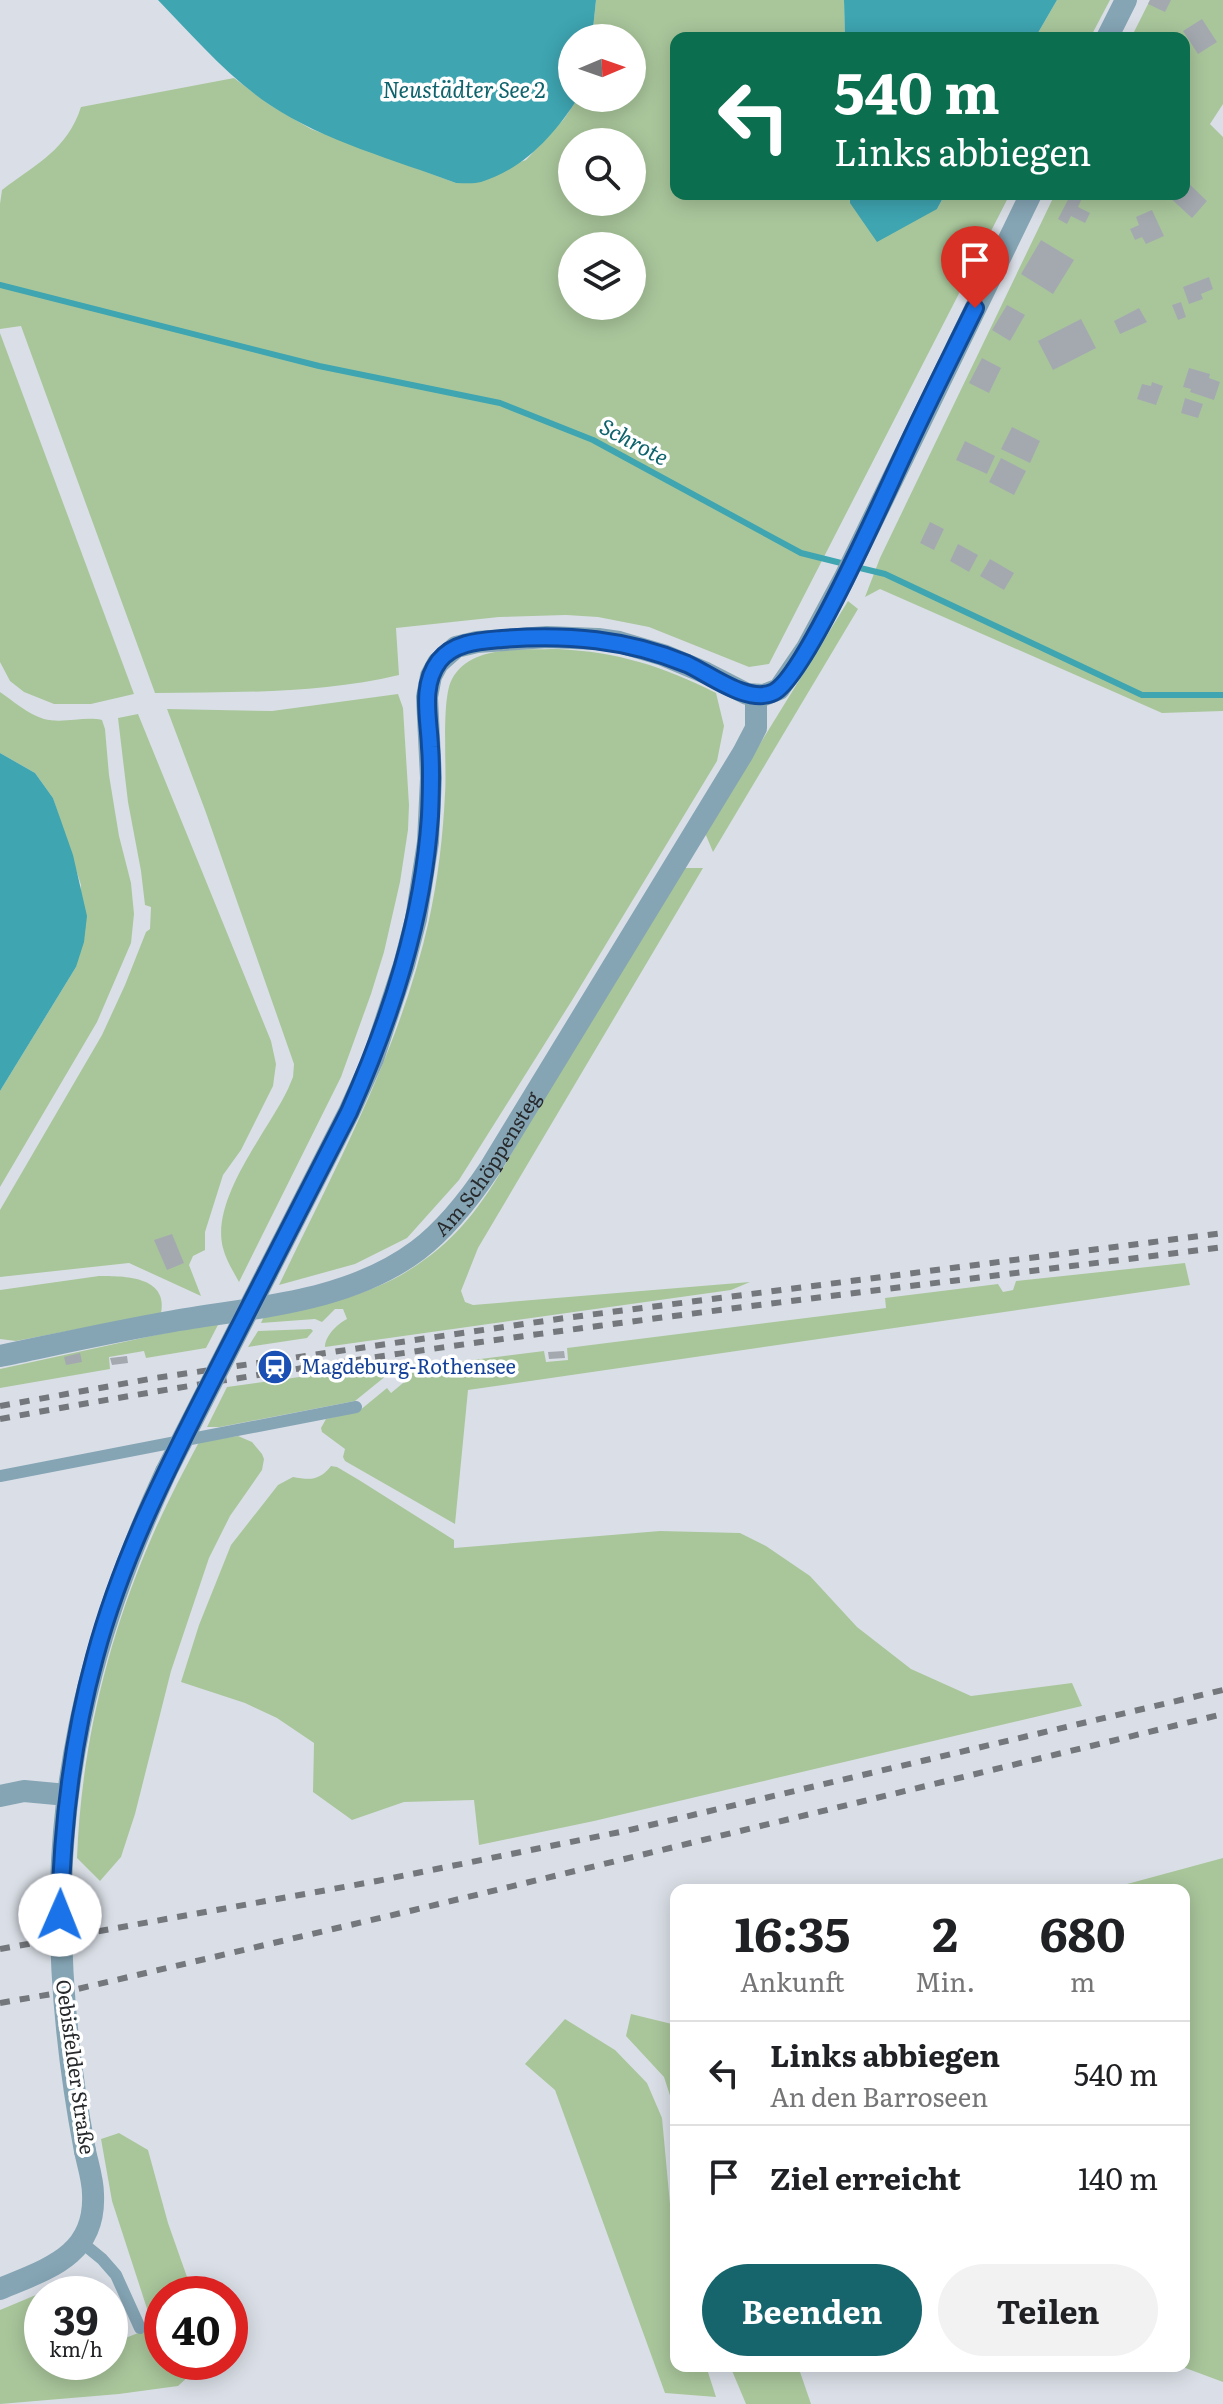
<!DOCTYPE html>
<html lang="de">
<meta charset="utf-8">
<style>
body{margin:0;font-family:Literata,serif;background:#f2f2f2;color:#202124;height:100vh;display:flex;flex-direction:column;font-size:30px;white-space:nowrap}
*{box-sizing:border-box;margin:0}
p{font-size:26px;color:#757577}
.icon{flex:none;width:44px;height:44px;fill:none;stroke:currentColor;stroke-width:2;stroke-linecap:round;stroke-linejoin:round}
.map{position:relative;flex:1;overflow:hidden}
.side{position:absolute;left:670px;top:1884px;width:520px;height:488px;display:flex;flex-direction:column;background:#fff;border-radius:16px;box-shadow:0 4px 20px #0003}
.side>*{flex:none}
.banner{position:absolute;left:670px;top:32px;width:520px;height:168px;border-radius:16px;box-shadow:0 4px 20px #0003;background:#0b6e4f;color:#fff;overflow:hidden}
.needle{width:52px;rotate:88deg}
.fabs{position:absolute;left:558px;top:24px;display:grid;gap:16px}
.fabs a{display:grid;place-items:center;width:88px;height:88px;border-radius:50%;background:#fff;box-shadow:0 4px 20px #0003;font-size:40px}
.speed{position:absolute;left:24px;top:2276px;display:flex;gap:16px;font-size:40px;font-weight:700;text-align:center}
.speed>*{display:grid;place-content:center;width:104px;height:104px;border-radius:50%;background:#fff;box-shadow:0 4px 20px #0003;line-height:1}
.speed small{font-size:20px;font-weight:400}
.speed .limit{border:12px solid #d22;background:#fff;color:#111}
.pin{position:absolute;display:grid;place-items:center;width:68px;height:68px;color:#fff;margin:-82px -34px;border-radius:50% 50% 50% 0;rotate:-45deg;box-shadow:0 0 8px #0007}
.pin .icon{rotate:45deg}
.me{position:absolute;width:88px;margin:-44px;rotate:1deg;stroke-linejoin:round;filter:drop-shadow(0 0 6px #0008)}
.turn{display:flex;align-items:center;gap:28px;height:168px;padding:0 32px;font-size:36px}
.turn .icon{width:104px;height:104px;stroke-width:2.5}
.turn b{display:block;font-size:56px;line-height:68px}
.eta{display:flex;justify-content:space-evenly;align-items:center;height:136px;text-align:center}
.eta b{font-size:48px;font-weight:700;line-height:56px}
.primary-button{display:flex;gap:16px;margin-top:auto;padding:16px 32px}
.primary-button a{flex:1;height:92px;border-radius:48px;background:#16646c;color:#fff;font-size:32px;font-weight:700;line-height:92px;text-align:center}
.primary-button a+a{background:#f2f2f2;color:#202124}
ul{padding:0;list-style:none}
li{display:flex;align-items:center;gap:24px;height:104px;padding:0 32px;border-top:2px solid #e0e0e0}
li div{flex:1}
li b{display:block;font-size:30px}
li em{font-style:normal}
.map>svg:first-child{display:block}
.green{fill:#a9c69b;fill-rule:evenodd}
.water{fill:#3ea5b1}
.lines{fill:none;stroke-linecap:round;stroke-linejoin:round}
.stream{stroke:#3ea5b1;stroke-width:6}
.building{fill:#a4a9b0}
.service{stroke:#85a5b5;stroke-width:12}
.minor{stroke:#85a5b5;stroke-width:22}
.tertiary{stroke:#85a5b5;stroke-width:22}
.rail{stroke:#74777c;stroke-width:6;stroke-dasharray:10 10;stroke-linecap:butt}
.tertiary-bridge{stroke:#85a5b5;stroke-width:22}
.route-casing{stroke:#114b97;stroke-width:20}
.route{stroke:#1a73e8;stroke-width:14}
.labels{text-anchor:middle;stroke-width:7;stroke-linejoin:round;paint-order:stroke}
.street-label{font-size:20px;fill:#27292b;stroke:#fff}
.transit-label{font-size:20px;fill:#164399;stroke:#fff;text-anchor:start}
.water-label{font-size:22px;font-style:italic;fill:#0e636c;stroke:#fff}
</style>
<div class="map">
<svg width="1223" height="2404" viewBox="0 0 1223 2404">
<rect width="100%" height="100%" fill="#dadfe7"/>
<g class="green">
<path d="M596,0H844L845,38H676V194H850V203L937,209L945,194H1010L769,664L749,667L649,627L598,617L566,615L499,617L396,628L399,675C319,694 236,692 155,693L21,326L0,329V204L2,190C37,163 67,150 81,107L234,78L270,105L311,129L456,183L526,160L564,119L578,98H632V38H592ZM572,142H632V202H572ZM572,246H632V306H572Z"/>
<path d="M1057,0H1110L1090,38H1035Z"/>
<path d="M1150,0H1223V104L1210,124L1223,137V711L1162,713L880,589L865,597L880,558L1055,194H1184V38H1131Z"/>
<path d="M0,333L134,694L91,704H54L24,692L10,681L0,662Z"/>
<path d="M848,601L858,609L713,852L705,833Z"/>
<path d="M558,649C617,652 663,666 716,693L724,726L717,761L571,1002L459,1180L407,1238L355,1264L279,1285C336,1166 400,1050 429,920C438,879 443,836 445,794C447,767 441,699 452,679C471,644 524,650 558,649Z"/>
<path d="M0,692C13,701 28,714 44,719C63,724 84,716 102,720L105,729L109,775L119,836L131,883L134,914L131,943L97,1022L0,1187V1091L76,967L81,885L53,798L35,773L0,753Z"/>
<path d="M398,694L403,708L409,805L408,830L400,882L384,952L371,994L341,1077L239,1282C233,1271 226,1260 223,1248C210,1199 268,1131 288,1089L293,1077L294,1064L205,810L167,709L272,711Z"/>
<path d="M138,714L271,1041L276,1064L273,1086L241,1150L223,1175L205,1232V1250L193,1256L189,1265L201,1296L129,1263L0,1277V1210L102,1035L125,985L146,932L150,929L151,907L145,905L141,871L128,802L118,718Z"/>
<path d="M684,868H703L478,1248L461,1291L465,1302L473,1305L750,1282L731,1290L325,1347C325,1336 337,1324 347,1319L343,1309H335L322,1322L315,1319L261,1323L265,1314C322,1306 377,1295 424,1260C482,1219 506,1160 542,1101C589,1024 636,946 684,868Z"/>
<path d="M1185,1263L1190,1285L468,1390L455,1524L345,1461L343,1457L345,1449L322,1432L321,1428L326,1419L359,1411L387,1388L391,1393L409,1378V1373L433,1370V1365L544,1351L546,1362L568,1360L567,1348L886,1308L885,1298L998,1284L1003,1292L1013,1290L1016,1281Z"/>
<path d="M99,1276C124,1276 168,1276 161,1313L16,1341L0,1339V1290Z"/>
<path d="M220,1321L206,1348L146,1358L144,1351L109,1357L110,1369L0,1388V1369Z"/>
<path d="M311,1329L313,1331L307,1338L248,1347L258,1331Z"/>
<path d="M394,1364L397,1367L355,1401L220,1427H207L227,1387Z"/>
<path d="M238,1436L252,1442L262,1454L264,1459L262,1470L230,1516L209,1558L171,1671L135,1814L121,1857L100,1881L77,1858C81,1751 106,1645 148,1546C163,1510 181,1476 199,1442Z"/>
<path d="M331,1466L337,1467L359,1480L454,1540V1548L660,1531L740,1533L766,1546L810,1576L857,1627L911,1669L971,1696L1072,1683L1082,1706L594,1821L479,1845L474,1800L404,1802L352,1820L313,1792L314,1743L277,1718L245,1703L181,1682L199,1625L231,1545L278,1485L293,1477C310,1480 319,1481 331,1466Z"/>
<path d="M1223,1858V2382L1180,2366H1184V1890H1105Z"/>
<path d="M631,2014L676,2025V2114L664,2077L626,2036Z"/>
<path d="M565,2019L615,2050L647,2083L662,2118L676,2269V2366H706L716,2397L665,2393L555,2090L525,2064Z"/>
<path d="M119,2133L148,2150L168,2223L193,2294H162V2362L203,2363L178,2386L119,2394L0,2404V2310L43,2292L71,2294H42V2362H110V2328L118,2341L153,2327L112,2201L101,2139Z"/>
<path d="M730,2366H798L811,2404H746Z"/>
</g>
<g class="water">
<path d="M158,0H596L592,38H572V98H578C555,134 524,169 481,182C474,184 464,183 456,183C395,160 324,141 270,105C227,76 193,36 158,0Z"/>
<path d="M844,0H1057L1035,38H845Z"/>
<path d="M850,194H945L937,209L877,242L850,203Z"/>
<path d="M0,753L35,773L53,798L73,855L87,916L84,942L76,967L0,1091Z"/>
</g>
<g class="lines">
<g class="stream">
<path d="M0,285L319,366L500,403L593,440L801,553L845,564"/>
<path d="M856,567L885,574L1142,695H1223"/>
</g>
</g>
<g class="building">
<path d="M1150,0H1171L1165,12L1148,4Z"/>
<path d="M1202,19L1217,42L1198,54L1183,31Z"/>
<path d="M1184,179L1207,201L1192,218L1166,194H1184Z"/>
<path d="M1071,194H1084L1078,207L1090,213L1085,223L1071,216L1067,224L1058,219Z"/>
<path d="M1152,210L1164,236L1146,244L1142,237L1135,240L1130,229L1139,225L1136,217Z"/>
<path d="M1041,240L1074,260L1053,294L1021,274Z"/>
<path d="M1209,277L1213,289L1201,294L1203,299L1189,304L1183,287Z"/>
<path d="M1181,302L1186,317L1178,320L1172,305Z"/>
<path d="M1007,305L1025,315L1010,341L992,330Z"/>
<path d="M1139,308L1147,322L1120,334L1114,321Z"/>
<path d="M1081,319L1096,348L1053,370L1038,341Z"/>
<path d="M982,358L1001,368L989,393L969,383Z"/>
<path d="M1189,368L1210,374L1209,378L1220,382L1214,400L1190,392L1191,389L1183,387Z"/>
<path d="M1152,382L1163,386L1156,405L1137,399L1142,384L1151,386Z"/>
<path d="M1185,398L1203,404L1198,418L1181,413Z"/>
<path d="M1012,427L1040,441L1030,463L1001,449Z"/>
<path d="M965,441L995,456L987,474L956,460Z"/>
<path d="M1001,458L1026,471L1014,495L989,482Z"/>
<path d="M930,522L944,529L934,550L920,543Z"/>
<path d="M958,544L978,555L969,572L950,561Z"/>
<path d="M990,559L1014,573L1004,590L980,576Z"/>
<path d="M172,1234L184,1263L167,1270L154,1240Z"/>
<path d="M564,1351L565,1358L549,1359L548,1352Z"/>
<path d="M80,1353L82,1362L66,1365L64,1357Z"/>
<path d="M127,1356L128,1363L112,1365L110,1358Z"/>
</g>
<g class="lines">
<g class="service">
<path d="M0,1476L356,1407"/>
<path d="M80,2241L102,2259L116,2275L140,2328"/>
</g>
<path class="minor" d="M0,1796L24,1791L67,1795"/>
<g class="tertiary">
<path d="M1107,38L1126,0"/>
<path d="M267,1273L349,1112L373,1059L404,965L416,919L428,842L431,778L427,697L431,676L438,663L456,647L477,642L547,637L598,639L619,642L663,655L706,673L747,694L764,695L779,689L807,648L844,579L1031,194"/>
<path id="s1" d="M0,1356C58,1344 116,1331 174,1321C256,1307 349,1302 418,1250C447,1228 470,1198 490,1168L743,753L756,728V696"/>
<path d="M61,1885C65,1738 104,1605 166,1472"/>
<path d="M0,2289C47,2269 96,2256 93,2194C93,2180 88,2165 85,2151"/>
</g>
<g class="rail">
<path d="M0,1406L155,1378L565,1318L1223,1233"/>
<path d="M0,1419C405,1344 815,1299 1223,1247"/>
<path d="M0,1949L377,1881L625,1831L1223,1690"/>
<path d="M0,2003L69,1991L414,1910L1223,1714"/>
</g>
<g class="tertiary-bridge">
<path d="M166,1472L267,1273"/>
<path d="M61,1885C59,1976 68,2062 85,2151"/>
</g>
</g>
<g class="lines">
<defs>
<path id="route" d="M60,1915C62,1827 72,1741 95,1657C123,1552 173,1457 222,1361C265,1278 307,1195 349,1112C391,1017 423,920 430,816C431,793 432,770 430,747C429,718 420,686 439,661C454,642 479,641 502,639C567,634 627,639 687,664C711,675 749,705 774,692C805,676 884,496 903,456C926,406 951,357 975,308"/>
</defs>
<use href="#route" class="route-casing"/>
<use href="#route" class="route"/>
</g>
<defs>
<symbol id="station-disc" viewBox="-11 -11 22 22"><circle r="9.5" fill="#1a4fb4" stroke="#fff"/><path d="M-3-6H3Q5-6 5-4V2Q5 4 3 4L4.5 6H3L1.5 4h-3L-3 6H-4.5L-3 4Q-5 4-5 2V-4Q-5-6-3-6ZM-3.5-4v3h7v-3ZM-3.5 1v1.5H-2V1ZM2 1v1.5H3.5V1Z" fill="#fff"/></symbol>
</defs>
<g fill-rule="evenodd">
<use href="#station-disc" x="255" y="1347" width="40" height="40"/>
</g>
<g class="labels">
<g class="street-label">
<text dy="7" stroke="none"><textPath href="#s1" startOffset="546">Am Schöppensteg</textPath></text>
<text transform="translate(75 2067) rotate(82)" y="7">Oebisfelder Straße</text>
</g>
<g class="transit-label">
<text x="301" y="1374">Magdeburg-Rothensee</text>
</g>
<g class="water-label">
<text x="464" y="98">Neustädter See 2</text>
<text transform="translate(634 442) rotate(28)" y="8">Schrote</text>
</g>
</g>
</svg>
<div class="fabs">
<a><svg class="needle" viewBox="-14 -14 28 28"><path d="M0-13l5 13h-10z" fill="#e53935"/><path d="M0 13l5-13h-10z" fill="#757577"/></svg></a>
<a><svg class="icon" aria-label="search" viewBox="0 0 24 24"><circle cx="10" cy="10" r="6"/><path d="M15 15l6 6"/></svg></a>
<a><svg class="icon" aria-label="layers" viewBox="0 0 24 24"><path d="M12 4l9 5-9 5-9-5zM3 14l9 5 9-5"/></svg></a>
</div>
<div class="speed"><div>39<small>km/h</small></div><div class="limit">40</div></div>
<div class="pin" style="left:975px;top:308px;background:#d93025"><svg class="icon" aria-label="arrive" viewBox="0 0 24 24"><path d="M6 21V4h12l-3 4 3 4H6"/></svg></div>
<svg class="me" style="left:60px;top:1915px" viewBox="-20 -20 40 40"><circle r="19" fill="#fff"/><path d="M0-13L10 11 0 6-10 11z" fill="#1a73e8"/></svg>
<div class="banner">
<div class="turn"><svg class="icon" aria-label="left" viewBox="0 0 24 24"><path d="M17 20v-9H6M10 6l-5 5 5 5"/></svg><div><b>540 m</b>Links abbiegen</div></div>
</div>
<section class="side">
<div class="eta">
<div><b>16:35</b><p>Ankunft</p></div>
<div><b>2</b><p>Min.</p></div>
<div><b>680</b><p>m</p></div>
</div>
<ul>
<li><svg class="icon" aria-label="left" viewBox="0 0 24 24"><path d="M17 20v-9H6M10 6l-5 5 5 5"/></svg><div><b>Links abbiegen</b><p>An den Barroseen</p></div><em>540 m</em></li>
<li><svg class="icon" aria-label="arrive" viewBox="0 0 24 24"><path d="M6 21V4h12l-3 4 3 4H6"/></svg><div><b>Ziel erreicht</b></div><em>140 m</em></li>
</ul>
<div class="primary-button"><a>Beenden</a><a>Teilen</a></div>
</section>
</div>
